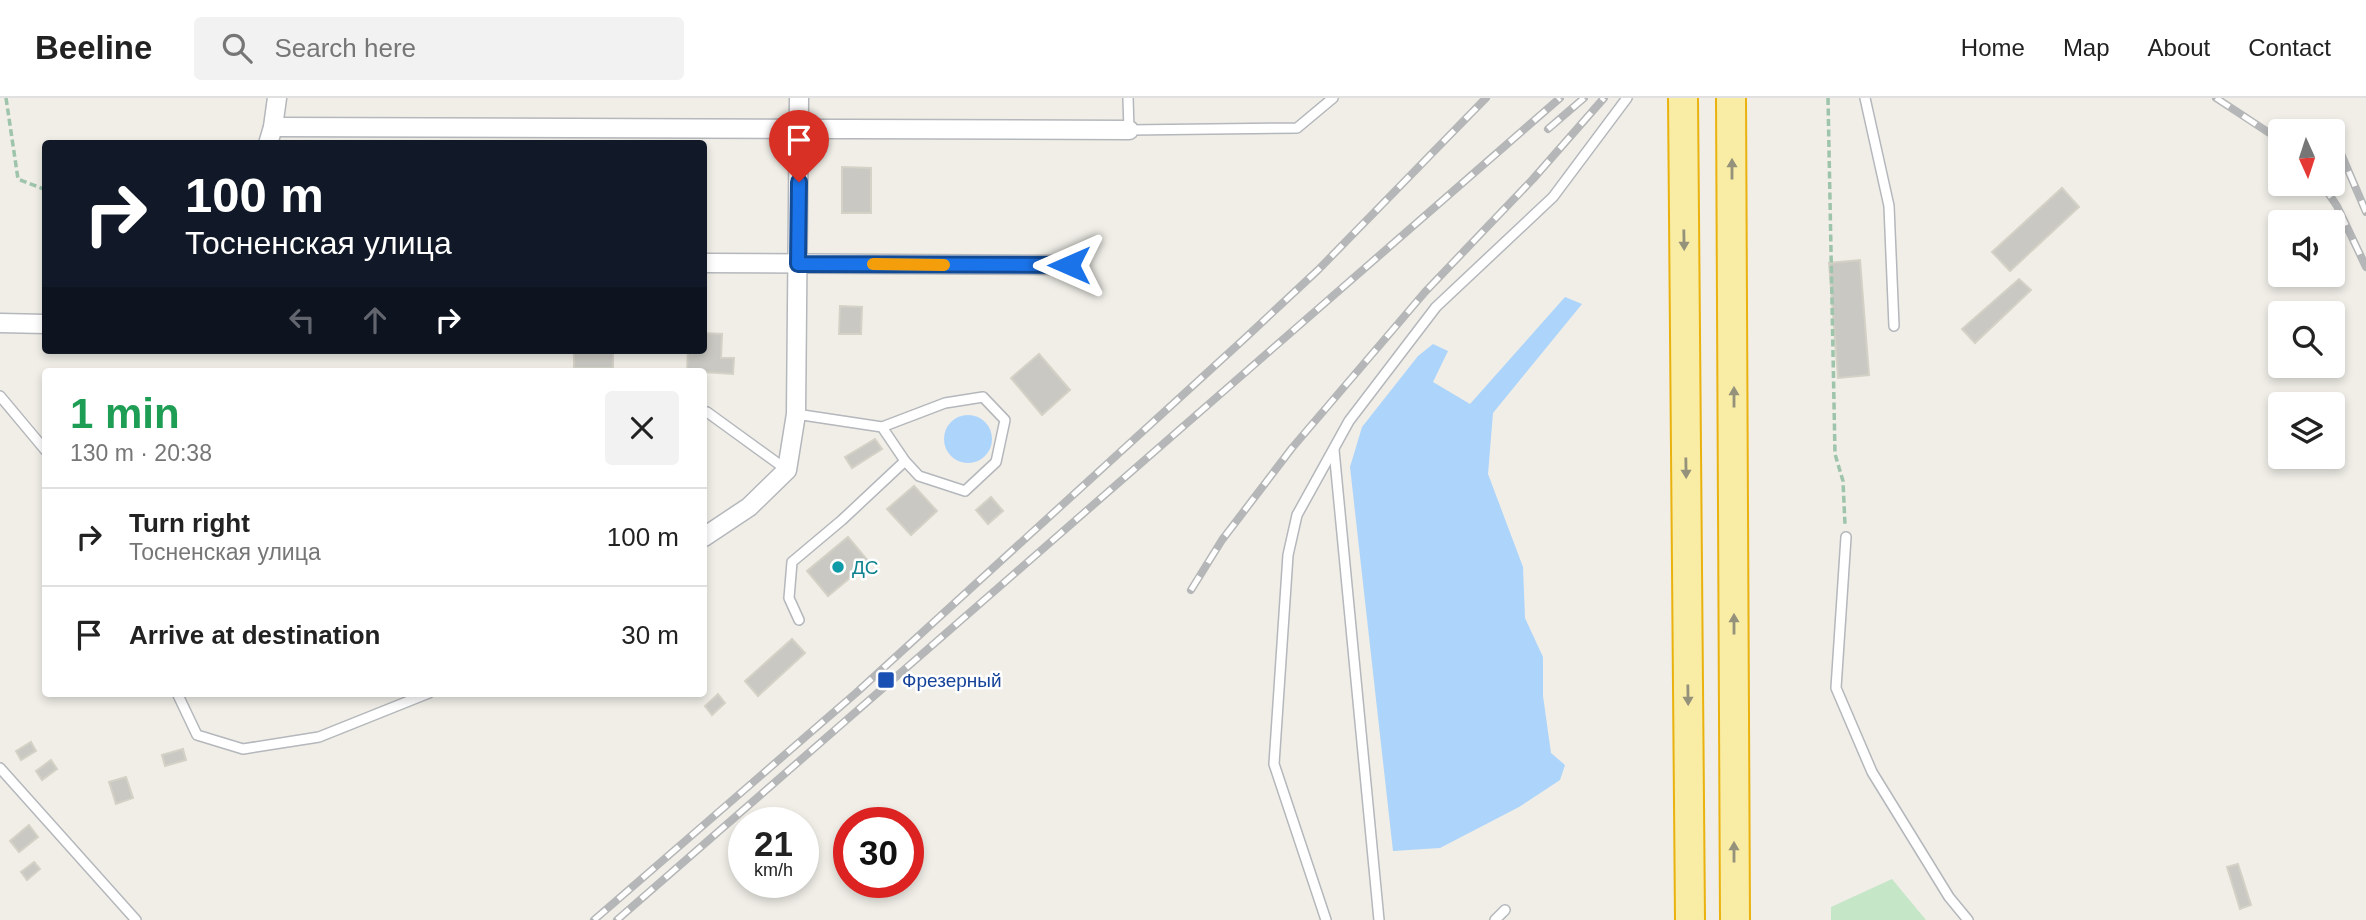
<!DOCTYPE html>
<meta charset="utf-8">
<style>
body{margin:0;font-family:Helvetica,sans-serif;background:#f2f2f2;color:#222;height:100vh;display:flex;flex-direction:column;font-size:26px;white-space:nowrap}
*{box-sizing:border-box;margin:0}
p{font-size:23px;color:#767676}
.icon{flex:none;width:38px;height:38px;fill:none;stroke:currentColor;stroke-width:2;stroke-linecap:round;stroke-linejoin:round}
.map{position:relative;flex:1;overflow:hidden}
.details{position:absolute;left:42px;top:270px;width:665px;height:329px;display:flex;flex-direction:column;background:#fff;border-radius:7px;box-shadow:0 4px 10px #0003}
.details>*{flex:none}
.hud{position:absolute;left:42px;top:42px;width:665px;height:214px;border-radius:7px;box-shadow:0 4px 10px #0003;background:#111827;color:#fff;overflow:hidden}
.needle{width:46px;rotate:177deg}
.buttons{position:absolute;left:2268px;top:21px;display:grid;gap:14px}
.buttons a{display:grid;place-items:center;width:77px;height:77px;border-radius:7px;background:#fff;box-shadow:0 4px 10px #0003;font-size:35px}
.speed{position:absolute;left:728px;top:709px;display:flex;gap:14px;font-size:35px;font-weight:700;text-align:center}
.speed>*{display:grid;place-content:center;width:91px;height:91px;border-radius:50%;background:#fff;box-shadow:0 4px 10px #0003;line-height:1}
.speed small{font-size:18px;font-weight:400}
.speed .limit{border:10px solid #d22;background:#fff;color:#111}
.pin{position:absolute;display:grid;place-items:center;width:60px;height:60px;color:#fff;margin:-72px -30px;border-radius:50% 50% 50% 0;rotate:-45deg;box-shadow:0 0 7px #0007}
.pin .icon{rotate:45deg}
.me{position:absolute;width:77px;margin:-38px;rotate:270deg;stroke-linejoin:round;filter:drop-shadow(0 0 5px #0008)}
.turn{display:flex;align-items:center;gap:24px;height:147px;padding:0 28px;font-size:32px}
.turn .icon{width:91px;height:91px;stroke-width:2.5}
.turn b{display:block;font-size:49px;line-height:60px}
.lanes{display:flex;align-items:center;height:66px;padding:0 28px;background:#0003;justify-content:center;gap:35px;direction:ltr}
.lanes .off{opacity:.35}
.round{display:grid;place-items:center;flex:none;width:74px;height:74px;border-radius:7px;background:#f2f2f2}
.summary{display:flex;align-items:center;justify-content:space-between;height:119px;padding:0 28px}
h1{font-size:42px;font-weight:700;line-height:52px;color:#1e9e55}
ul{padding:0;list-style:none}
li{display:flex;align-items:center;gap:21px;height:98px;padding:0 28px;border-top:2px solid #e0e0e0}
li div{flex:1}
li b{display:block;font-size:26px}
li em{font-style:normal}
header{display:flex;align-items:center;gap:42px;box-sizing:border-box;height:98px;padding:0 35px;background:#fff;border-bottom:2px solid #e0e0e0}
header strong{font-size:33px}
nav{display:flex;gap:38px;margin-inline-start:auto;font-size:24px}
.search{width:490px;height:63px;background:#f2f2f2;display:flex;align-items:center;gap:18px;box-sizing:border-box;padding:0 24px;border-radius:7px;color:#767676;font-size:26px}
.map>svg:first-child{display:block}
.green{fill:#c6e6c8}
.water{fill:#add4fa}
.building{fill:#c9c8c2;stroke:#d4d1c6;stroke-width:2}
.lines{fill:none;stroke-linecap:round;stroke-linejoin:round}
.service-casing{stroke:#b4b7bb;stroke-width:12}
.minor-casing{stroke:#b4b7bb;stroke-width:21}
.trunk-casing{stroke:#eab20e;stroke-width:32}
.path{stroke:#9ec4ab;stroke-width:3.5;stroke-dasharray:7 3.5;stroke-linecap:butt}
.service{stroke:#fff;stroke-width:9}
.minor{stroke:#fff;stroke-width:18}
.trunk{stroke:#f9eca4;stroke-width:28}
.rail-casing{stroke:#b5b6b7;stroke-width:8}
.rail{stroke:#fff;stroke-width:5;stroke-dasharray:16;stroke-linecap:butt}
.oneway{fill:#95927c}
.route-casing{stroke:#114b97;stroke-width:18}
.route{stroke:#1a73e8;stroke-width:12}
.slow{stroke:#f59e0b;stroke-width:12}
.culture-dot{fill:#0f9aa8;stroke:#fff;stroke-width:2.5}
.transit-dot{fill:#1a4fb4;stroke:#fff;stroke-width:2.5}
.labels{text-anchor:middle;stroke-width:5;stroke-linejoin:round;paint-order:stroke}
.culture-label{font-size:19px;fill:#0d838f;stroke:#fff;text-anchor:start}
.transit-label{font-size:19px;fill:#164399;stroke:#fff;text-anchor:start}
</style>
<header>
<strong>Beeline</strong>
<div class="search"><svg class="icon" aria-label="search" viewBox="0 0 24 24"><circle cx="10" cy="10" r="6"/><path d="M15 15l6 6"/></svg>Search here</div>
<nav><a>Home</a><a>Map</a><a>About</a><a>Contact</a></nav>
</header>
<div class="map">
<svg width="2366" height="822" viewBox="0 0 2366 822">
<rect width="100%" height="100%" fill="#f0eee7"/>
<path class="green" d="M1892,781L1926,822H1831V809Z"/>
<g class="water">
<path d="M1565,199L1582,206L1493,315L1488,376L1523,469L1525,520L1543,559V598L1551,655L1565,667L1560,682L1519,709L1440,750L1393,753L1350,369L1362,329L1418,258L1433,246L1448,253L1433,284L1470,306Z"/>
<circle cx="968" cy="341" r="24"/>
</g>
<g class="building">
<path d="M842,69L871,70V115H842Z"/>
<path d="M2062,90L2079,109L2010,173L1992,154Z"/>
<path d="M1860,162L1869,277L1838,280L1829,165Z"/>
<path d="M2019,181L2031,192L1975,245L1962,231Z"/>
<path d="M840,208L862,209L861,236H839Z"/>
<path d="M704,235L722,236L721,260H734L733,276L687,273L688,252H704Z"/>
<rect x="574" y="252" width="39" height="18"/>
<path d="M1039,256L1070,292L1042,317L1011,280Z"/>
<path d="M875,341L882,351L852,370L845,359Z"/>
<path d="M914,388L937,413L911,437L887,411Z"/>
<path d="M991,399L1003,413L988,426L976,412Z"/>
<path d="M848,439L869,464L828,498L807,473Z"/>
<path d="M792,541L805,555L758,598L745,583Z"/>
<path d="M718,596L725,605L712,617L705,608Z"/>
<path d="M31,644L36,653L21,662L16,653Z"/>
<path d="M183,651L186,662L165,668L162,657Z"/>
<path d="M51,662L57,671L42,682L36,673Z"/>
<path d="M126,679L133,700L116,706L109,684Z"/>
<path d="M29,727L38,739L19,754L10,743Z"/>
<path d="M34,764L40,771L27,782L21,774Z"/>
<path d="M2238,766L2251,807L2240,811L2227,769Z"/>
</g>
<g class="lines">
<defs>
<g id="service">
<path d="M1128,0L1129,32L1297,30L1333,0"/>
<path d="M1865,0L1889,108L1894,228"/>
<path d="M0,298L46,353"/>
<path d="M707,314L787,372"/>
<path d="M796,316L882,329L945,305L983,299L1005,322L996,364L965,393L919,378L905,363L882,329"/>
<path d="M1334,352L1379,822"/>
<path d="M1846,439L1836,590L1872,674L1949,799L1968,822"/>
<path d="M799,522L789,500L792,464L842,422L905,363"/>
<path d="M177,595L197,637L243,651L319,639L429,595"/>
<path d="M0,670L136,822"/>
<path d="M1326,822L1274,666L1288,457L1297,417L1349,323L1436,209L1553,99L1627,0"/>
<path d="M1495,822L1505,812"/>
</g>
<g id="minor">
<path d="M273,29L1129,32"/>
<path d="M268,46L273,29L277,0"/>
<path d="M704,165L1069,167"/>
<path d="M0,225L46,226"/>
<path d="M704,439L749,409L787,372L796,316L799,0"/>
</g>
<g id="trunk">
<path d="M1683,0L1690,822"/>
<path d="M1731,0L1735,822"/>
</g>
</defs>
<use href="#service" class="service-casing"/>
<use href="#minor" class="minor-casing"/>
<use href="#trunk" class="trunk-casing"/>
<g class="path">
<path d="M6,0L18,81L46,92"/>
<path d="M1828,0L1835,356L1843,383L1845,427"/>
</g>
<use href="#service" class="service"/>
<use href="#minor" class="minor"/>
<use href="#trunk" class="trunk"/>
<defs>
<g id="rail">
<path d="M2216,0L2280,42"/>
<path d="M1548,31L1584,0"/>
<path d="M2336,44L2366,114"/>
<path d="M2322,86L2337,108L2366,169"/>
<path d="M1191,492L1222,442L1292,350L1425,194L1533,81L1604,0"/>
<path d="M594,822L856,595L1243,242L1318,172L1486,0"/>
<path d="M617,822L1560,0"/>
</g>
</defs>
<use href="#rail" class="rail-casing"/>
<use href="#rail" class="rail"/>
</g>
<defs><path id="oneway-solid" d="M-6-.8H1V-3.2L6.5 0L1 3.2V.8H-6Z" transform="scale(1.75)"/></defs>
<g class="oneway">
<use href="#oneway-solid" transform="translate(1732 71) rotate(-90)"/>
<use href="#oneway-solid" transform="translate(1684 142) rotate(89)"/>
<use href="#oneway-solid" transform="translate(1734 299) rotate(-90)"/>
<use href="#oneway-solid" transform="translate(1686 370) rotate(89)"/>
<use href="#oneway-solid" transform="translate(1734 526) rotate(-90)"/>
<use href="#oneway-solid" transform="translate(1688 597) rotate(89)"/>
<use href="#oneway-solid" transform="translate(1734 754) rotate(-90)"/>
</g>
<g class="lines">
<defs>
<path id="route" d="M799,84L798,166L1069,167"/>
</defs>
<use href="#route" class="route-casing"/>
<use href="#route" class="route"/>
<path class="slow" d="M873,166L944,167"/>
</g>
<circle class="culture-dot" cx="838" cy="469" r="7"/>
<rect class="transit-dot" x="877" y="573" width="18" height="18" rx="3.5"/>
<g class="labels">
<g class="culture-label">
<text x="852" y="476">ДС</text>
</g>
<g class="transit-label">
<text x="902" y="589">Фрезерный</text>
</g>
</g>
</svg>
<div class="buttons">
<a><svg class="needle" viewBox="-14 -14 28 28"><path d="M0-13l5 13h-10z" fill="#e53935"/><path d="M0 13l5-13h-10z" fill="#767676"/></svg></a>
<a><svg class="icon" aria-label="sound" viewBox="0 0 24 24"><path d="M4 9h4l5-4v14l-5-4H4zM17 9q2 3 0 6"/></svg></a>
<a><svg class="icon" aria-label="search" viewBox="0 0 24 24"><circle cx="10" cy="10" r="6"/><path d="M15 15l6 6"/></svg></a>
<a><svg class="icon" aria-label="layers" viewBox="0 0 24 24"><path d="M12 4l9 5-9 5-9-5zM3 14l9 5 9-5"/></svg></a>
</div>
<div class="speed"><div>21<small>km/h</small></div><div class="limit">30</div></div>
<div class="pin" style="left:799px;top:84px;background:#d93025"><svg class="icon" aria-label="arrive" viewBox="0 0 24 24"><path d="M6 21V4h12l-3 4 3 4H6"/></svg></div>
<svg class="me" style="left:1069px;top:167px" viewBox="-20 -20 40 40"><path d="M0-17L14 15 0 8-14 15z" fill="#1a73e8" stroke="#fff" stroke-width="4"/></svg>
<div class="hud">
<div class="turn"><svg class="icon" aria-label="right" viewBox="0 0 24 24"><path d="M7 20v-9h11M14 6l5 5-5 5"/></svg><div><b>100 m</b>Тосненская улица</div></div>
<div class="lanes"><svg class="icon off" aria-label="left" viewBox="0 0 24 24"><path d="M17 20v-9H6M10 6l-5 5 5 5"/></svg><svg class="icon off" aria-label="ahead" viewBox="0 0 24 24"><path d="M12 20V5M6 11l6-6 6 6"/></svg><svg class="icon" aria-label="right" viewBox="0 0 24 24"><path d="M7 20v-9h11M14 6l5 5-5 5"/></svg></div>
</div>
<section class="details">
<div class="summary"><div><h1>1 min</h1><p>130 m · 20:38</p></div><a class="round"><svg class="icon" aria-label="close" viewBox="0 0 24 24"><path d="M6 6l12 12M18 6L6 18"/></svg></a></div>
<ul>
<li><svg class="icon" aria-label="right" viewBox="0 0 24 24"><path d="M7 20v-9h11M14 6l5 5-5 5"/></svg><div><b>Turn right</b><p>Тосненская улица</p></div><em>100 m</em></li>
<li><svg class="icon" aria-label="arrive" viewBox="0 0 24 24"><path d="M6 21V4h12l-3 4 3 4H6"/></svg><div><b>Arrive at destination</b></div><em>30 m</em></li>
</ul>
</section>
</div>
